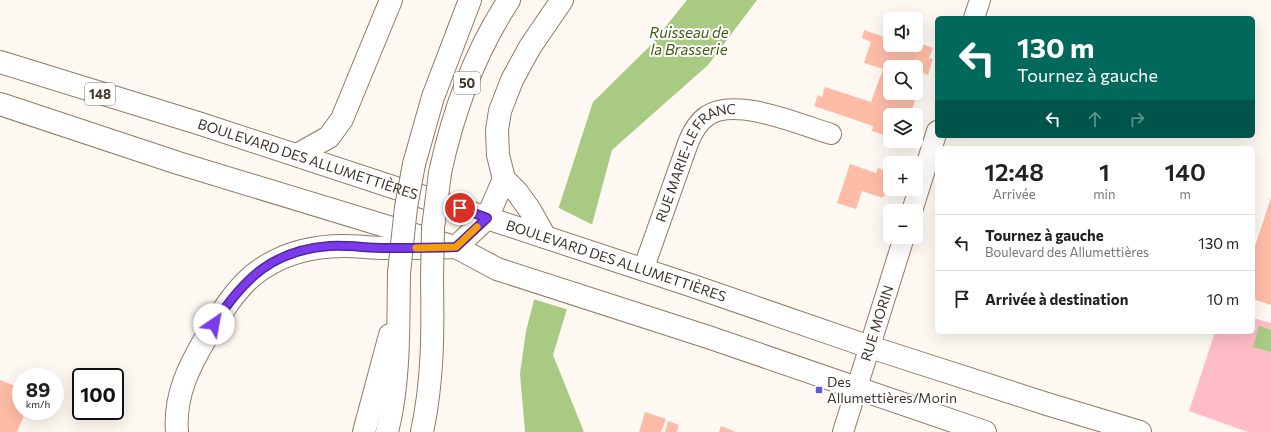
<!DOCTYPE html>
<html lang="fr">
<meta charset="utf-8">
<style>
body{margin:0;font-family:Commissioner,sans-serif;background:#f2f2f2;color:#222;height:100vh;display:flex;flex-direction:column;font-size:15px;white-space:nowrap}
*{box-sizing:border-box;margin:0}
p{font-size:13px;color:#767676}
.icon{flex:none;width:22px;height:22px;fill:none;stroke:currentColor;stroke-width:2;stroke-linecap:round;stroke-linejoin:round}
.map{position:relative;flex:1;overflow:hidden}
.details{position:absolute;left:935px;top:146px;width:320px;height:188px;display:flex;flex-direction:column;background:#fff;border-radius:6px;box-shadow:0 4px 16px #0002}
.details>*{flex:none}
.top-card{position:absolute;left:935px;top:16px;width:320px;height:122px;border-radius:6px;box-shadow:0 4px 16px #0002;background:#00695c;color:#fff;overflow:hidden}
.buttons{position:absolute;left:883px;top:12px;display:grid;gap:8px}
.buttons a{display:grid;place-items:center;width:40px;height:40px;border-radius:6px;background:#fff;box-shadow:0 4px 16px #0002;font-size:20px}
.speed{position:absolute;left:12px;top:368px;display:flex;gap:8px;font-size:20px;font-weight:700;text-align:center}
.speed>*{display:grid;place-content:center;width:52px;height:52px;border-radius:50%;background:#fff;box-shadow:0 4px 16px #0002;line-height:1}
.speed small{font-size:10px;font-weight:400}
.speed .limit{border:2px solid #111;border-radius:6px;background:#fff;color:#111}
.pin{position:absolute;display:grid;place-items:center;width:34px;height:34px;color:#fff;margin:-17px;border:2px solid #fff;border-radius:50%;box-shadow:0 1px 4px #0007}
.me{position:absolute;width:44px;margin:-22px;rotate:33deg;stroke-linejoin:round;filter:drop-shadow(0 0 3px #0008)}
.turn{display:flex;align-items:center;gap:14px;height:84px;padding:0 16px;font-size:18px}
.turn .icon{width:52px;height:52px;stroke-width:2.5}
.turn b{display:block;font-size:28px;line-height:34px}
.lanes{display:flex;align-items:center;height:38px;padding:0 16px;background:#0003;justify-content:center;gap:20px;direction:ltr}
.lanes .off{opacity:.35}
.eta{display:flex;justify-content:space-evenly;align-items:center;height:68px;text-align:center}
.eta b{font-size:24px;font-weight:600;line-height:28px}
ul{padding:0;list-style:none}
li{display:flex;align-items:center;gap:12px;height:56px;padding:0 16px;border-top:1px solid #e0e0e0}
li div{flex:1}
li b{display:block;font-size:15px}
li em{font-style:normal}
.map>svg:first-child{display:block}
.green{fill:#febcc7}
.water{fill:#a9ca82}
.pier{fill:#fef8f3}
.building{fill:#febca7;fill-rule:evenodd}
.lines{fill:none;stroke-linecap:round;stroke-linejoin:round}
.street-casing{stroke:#927a62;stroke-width:22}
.secondary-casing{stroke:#927a62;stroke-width:24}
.primary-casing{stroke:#927a62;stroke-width:24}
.highway-casing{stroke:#927a62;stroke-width:24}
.street{stroke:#fff;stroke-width:20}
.secondary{stroke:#fff;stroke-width:22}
.primary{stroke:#fff;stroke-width:22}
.highway{stroke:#fff;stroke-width:22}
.highway-bridge-casing{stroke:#927a62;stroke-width:24;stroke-linecap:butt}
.highway-bridge{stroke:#fff;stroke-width:22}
.route-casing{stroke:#51269a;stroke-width:10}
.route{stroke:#7c3aed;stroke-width:7}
.slow{stroke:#f59e0b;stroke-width:7}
.poi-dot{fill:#585ed5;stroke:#fff;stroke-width:1.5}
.labels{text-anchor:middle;stroke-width:4;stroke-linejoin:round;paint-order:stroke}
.shield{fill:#fff;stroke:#79726b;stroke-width:1}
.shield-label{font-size:13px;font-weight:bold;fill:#40362c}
.street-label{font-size:14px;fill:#40362c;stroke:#fff}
.poi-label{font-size:14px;fill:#40362c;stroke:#fff;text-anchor:start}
.water-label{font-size:15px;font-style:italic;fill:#3f5c0f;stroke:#fff}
</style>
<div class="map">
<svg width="1271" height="432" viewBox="0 0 1271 432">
<rect width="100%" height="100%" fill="#fef8f3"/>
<path class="green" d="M1253,318L1271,323V432H1248L1189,411L1215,332H1253Z"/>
<g class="water">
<path d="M687,0H757L708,65L612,150L589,236L553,355L584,432H525L520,374L526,331L555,219L593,102L650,46Z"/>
<path d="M1259,326L1271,330V352L1253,347Z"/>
</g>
<path class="pier" d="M557,207L593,225L569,310L533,299Z"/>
<g class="building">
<path d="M864,30L890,39V45H916V42L933,48L929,58L933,59L928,75L924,73L910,115H890V137L872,131L873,126L814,106L818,95L822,97L825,87L871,102L883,69L864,63L871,42L862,38ZM890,67H916V93H890Z"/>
<path d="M850,164L876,173L878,168L888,172L886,177L890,178L887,184L890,185V187L887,196L884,195L883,198L862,191L856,209L837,203Z"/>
<path d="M1271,198V305L1253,299V252Z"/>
<path d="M0,380L21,388V411H26L17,432H0Z"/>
<path d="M645,412L666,419L661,432H639Z"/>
<path d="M668,421L679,425L677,432H665Z"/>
<path d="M721,426L736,432H719Z"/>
</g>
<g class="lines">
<defs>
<g id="street">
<path d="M974,18L980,0"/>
<path d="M912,211L937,131"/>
<path id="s1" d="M643,270L688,143C692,133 698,122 707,116C735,96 801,125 831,134"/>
<path id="s2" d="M843,432L904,237"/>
</g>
<g id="secondary">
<path id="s3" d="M487,218L693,286L870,347L1047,404L1140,432"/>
<path d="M456,247L497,269L708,337L985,432"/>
</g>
<g id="primary">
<path id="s4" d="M0,62L201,124L487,218"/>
<path d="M0,104L178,163L451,246"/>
</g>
<g id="highway">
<path d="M297,155L329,137L342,119L391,0"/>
<path d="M414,164L433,97L470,0"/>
<path d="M440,173C453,112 475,52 509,0"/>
<path d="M545,237L530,210L517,192L504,179L498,155L497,130L500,111L512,80L530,47L562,0"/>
<path d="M177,432C174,396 189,366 207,336C220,315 233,293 251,277C277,255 310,246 344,246C358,246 372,248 386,248C409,248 433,248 456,247L487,218L504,179"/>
<path d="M364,432L390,335"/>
<path d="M387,432C400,380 398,327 399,273"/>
<path d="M422,432C433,381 433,331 432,280"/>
</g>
</defs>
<use href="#street" class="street-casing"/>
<use href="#secondary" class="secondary-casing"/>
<use href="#primary" class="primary-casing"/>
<use href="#highway" class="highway-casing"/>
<use href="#street" class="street"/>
<use href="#secondary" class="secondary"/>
<use href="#primary" class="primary"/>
<use href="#highway" class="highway"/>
<defs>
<g id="highway-bridge">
<path d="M399,273L406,207L414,164"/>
<path d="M432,280L433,228L440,173"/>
</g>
</defs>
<use href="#highway-bridge" class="highway-bridge-casing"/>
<use href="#highway-bridge" class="highway-bridge"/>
</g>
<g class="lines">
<defs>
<path id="route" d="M214,324C244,278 273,250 330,246C349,245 367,248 385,248C409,248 432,248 456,247L487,218L460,208"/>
</defs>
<use href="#route" class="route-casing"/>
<use href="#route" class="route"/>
<path class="slow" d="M416,248L456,247L477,227"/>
</g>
<rect class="poi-dot" x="815" y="386" width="8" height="8" rx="2"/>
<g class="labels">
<g class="shield">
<rect x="454" y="72" width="26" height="22" rx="3"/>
<rect x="85" y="83" width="30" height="22" rx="3"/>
</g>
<g class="shield-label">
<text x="467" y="88">50</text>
<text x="100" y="99">148</text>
</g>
<g class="street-label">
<text dy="5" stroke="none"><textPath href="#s4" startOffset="323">BOULEVARD DES ALLUMETTIÈRES</textPath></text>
<text dy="5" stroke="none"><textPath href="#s1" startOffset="125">RUE MARIE-LE FRANC</textPath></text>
<text dy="5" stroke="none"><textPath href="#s3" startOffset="136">BOULEVARD DES ALLUMETTIÈRES</textPath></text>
<text dy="5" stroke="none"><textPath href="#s2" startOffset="114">RUE MORIN</textPath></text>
</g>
<g class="poi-label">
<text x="827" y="387">Des<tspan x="827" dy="16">Allumettières/Morin</tspan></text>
</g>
<g class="water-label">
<text x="689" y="38">Ruisseau de<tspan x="689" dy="17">la Brasserie</tspan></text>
</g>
</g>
</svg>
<div class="buttons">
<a><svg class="icon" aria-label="sound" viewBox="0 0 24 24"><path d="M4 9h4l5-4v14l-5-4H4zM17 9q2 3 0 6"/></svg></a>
<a><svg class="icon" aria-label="search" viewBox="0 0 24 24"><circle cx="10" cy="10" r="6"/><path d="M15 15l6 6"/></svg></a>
<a><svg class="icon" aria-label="layers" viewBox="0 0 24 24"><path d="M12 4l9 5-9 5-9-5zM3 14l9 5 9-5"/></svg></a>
<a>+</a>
<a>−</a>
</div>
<div class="speed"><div>89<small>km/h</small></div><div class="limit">100</div></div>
<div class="pin" style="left:460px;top:208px;background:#d93025"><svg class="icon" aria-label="arrive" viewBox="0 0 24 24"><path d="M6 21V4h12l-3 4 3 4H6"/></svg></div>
<svg class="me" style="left:214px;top:324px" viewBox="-20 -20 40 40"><circle r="19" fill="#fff"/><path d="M0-13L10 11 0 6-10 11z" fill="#7c3aed"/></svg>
<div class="top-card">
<div class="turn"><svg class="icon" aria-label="left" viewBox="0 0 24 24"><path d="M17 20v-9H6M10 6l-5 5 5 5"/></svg><div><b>130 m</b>Tournez à gauche</div></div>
<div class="lanes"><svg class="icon" aria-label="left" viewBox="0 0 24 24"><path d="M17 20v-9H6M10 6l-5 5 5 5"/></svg><svg class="icon off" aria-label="ahead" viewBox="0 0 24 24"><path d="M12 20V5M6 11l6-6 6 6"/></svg><svg class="icon off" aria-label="right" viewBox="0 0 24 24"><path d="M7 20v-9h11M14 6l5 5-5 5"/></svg></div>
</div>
<section class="details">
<div class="eta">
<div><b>12:48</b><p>Arrivée</p></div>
<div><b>1</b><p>min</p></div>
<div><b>140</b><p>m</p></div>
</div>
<ul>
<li><svg class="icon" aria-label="left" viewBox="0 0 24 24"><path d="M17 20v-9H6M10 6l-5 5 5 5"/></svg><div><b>Tournez à gauche</b><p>Boulevard des Allumettières</p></div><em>130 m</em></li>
<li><svg class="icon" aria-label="arrive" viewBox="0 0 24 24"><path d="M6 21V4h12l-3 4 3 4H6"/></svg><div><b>Arrivée à destination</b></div><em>10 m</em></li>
</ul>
</section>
</div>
